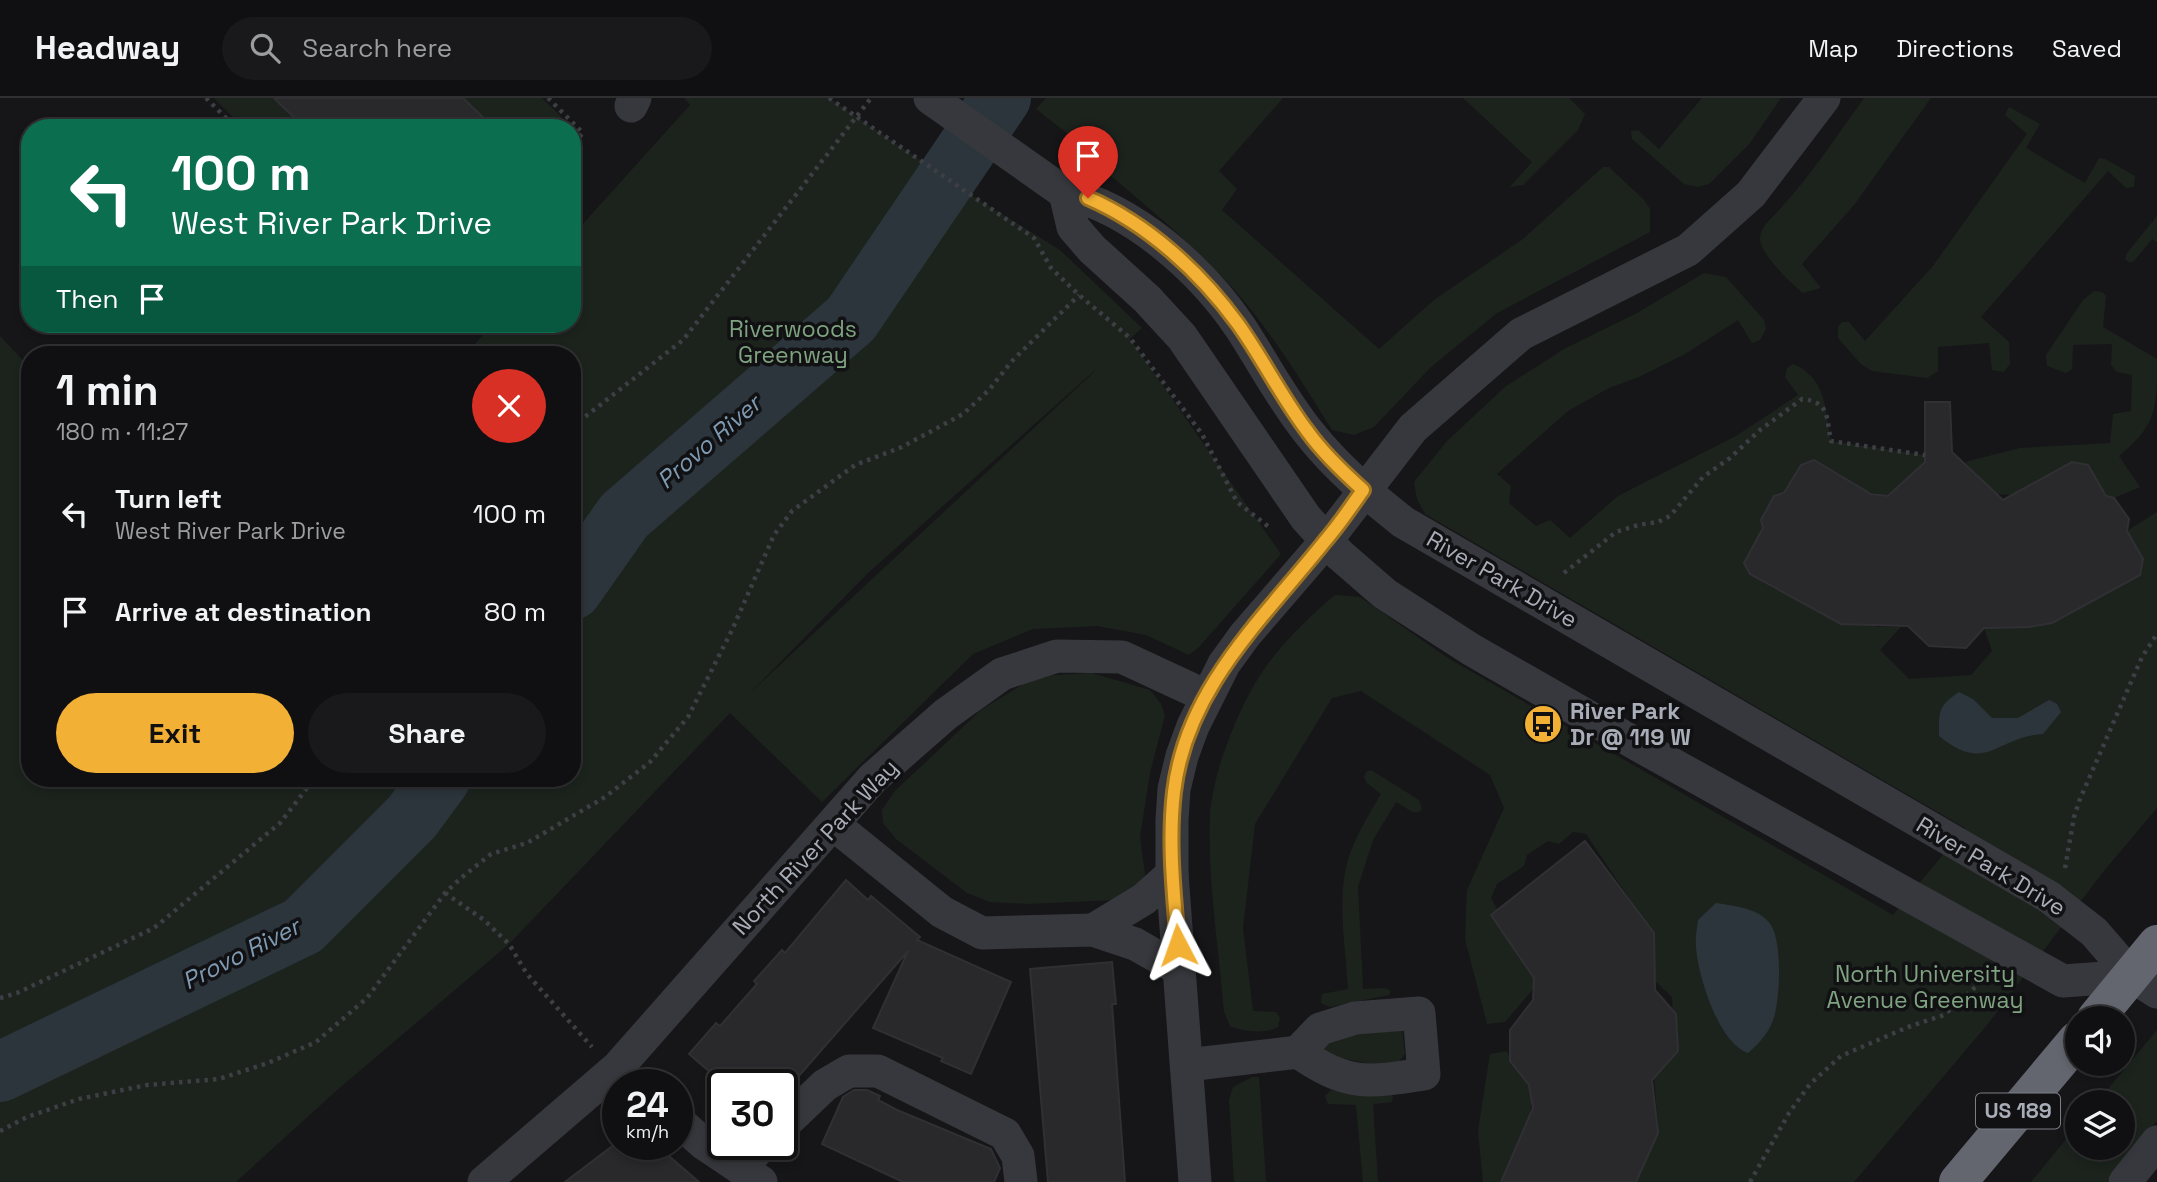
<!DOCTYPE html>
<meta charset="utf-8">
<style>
body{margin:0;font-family:"Space Grotesk",sans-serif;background:#19191b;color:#f1f3f6;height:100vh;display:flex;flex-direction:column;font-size:26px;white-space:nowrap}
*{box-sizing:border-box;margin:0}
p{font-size:23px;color:#9c9d9f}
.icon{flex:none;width:38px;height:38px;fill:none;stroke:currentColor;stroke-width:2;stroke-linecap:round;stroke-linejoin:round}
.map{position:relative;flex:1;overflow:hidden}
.side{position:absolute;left:21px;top:248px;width:560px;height:441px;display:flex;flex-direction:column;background:#101012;border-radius:28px;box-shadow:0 4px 10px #0003,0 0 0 2px #303032}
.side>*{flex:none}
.top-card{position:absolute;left:21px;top:21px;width:560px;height:214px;border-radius:28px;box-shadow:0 4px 10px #0003,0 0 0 2px #303032;background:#0b6e4f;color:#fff;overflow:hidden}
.buttons{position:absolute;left:2065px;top:908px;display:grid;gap:14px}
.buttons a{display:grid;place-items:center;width:70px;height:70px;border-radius:50%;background:#101012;box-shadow:0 4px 10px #0003,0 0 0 2px #303032;font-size:35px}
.speed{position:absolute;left:602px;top:971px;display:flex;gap:14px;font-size:35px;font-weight:700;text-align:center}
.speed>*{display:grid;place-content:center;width:91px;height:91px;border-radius:50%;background:#101012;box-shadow:0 4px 10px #0003,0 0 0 2px #303032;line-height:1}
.speed small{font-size:18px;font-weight:400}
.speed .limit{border:4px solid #111;border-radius:10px;background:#fff;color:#111}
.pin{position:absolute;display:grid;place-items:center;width:60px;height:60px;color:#fff;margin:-72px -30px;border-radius:50% 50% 50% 0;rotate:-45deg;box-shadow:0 0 7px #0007}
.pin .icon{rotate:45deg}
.me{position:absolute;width:77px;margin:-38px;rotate:356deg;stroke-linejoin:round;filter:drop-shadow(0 0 5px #0008)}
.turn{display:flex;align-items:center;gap:24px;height:147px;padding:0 35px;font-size:32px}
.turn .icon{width:91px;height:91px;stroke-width:2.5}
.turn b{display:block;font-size:49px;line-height:60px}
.then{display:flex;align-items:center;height:66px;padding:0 35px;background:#0003;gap:14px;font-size:26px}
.round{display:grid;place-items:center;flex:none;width:74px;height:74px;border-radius:37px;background:#19191b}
.overview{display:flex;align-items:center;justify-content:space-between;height:119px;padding:0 35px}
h1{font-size:42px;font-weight:600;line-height:52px}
.action{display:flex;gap:14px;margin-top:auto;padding:14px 35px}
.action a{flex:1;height:80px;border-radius:42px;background:#f2b134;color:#111;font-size:28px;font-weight:600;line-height:80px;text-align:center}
.action a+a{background:#19191b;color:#f1f3f6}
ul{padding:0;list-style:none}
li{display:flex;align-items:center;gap:21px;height:98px;padding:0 35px}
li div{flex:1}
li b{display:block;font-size:26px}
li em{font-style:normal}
header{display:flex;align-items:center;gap:42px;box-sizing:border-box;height:98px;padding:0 35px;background:#101012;border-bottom:2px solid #303032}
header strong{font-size:33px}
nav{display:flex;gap:38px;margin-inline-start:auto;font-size:24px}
.search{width:490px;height:63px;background:#19191b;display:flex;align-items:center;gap:18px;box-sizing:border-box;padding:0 24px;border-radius:38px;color:#9c9d9f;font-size:26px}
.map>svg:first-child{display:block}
.green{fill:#1c231d;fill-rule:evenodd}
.water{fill:#2c353c}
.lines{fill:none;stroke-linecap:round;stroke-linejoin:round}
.river{stroke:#2c353c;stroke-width:60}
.building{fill:#29292c;stroke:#303034;stroke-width:2}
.path{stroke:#3d3f44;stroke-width:4.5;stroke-dasharray:3.5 5;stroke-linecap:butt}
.minor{stroke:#37383d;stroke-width:33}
.highway{stroke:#63666e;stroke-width:38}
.route-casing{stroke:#9d7322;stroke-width:18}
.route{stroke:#f2b134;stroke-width:12}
.labels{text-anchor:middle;stroke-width:7;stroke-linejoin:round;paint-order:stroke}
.shield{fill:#111113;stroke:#7b7e86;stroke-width:2}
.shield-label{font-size:21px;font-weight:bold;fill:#a8adb8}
.park-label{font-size:23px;fill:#7fa381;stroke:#111113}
.street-label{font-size:23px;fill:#a8adb8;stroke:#111113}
.poi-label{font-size:23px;font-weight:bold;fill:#a8adb8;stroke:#111113;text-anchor:start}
.water-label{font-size:24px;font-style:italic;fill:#7f9bb3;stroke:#111113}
</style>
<header>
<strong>Headway</strong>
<div class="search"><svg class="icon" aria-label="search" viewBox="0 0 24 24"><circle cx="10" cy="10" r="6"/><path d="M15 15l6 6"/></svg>Search here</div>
<nav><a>Map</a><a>Directions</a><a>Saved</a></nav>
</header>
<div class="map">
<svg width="2157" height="1084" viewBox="0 0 2157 1084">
<rect width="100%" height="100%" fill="#161618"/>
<g class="green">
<path d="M214,0H277L305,30H244Z"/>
<path d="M463,0H542L576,33L572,38V30H494Z"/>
<path d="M684,0H829L979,102L1060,152L1142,230L1130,241L1281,456L1199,549L1189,557L1146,537L1097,528L1033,531L973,556L822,704L730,615L509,846L336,993L236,1084H0V238L30,270V681H572V257H465L493,226H572V138L690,7ZM1094,273H1095L749,596L868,475Z"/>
<path d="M1046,0H1283L1219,73L1237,91L1222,112L1379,251L1434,202L1523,141L1603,69H1609L1644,102L1650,111V134L1497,215L1431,269L1374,329L1354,337L1332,332C1301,282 1269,230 1230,187C1187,141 1139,101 1090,61L1095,46L1077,43L1036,11Z"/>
<path d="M1463,0H1569L1585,16L1578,32L1523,87L1510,89L1532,64Z"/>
<path d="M1702,0H1781L1750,45L1709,86L1698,89L1684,86L1632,41L1631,33L1638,32L1659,51Z"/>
<path d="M1864,0H1931L1854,107L1802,166L1821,190L1803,195C1791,186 1762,157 1760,142C1759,130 1772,120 1780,111C1811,77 1837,38 1864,0Z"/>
<path d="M2009,9L2040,26L2026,50L2085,85L2099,60L2105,61L2135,78L2134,89L2126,90L2108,73L1981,219L2009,244L2010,266L2004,274L1992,272L1989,245L1938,249V273L1927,280L1872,273L1861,266L1838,240V229L1842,224H1849L1865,243L1933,168L2027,36L2005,17Z"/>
<path d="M2157,118V144L2152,141L2134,163L2130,165L2125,161L2127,155Z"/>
<path d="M1704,175L1726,179L1764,222L1766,231L1760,242L1752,245L1738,222L1685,256L1639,279L1609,290L1568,313L1497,376L1511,388L1509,405L1536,428L1550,422L1570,440L1618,398L1736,338L1798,297L1785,279L1787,270L1793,266C1827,280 1825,312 1831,343L1925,357V363L1902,384V400L1842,389L1841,377L1814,362L1801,367L1784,395L1773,399L1761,422L1763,430L1750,476L1775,491L1786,487L1791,499L1841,526L1860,527L1869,519L1876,529H1901L1880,552L1909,581L1971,577L1992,553L1984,530L2030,529L2052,525L2140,477L2143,461L2127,433L2157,414V710L2103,774L1987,927L1854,1084H1630L1658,1030L1653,965L1674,940L1672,899L1649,877L1643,821L1586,736L1573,734L1559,746L1548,743L1527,757L1524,768L1497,786L1491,800L1533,877L1534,890L1505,924L1487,926L1465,841L1467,792L1504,710L1490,677L1361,593L1332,600L1255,726L1243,830L1253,913L1276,914L1280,920L1278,929C1265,936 1244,934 1230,928L1224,914C1219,850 1207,781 1210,718C1212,675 1240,605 1265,570C1284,543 1310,518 1335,497L1360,499L1448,560L1893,817L1965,730L1425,416L1417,401L1414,384L1447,343L1506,288L1566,250L1637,215Z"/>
<path d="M2094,193L2102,194L2106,198L2103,229L2157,261C2157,311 2157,327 2119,358L2140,389L2114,400L2106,398L2088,367L2072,364L2012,397L1984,395L1985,385L1965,364L2020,350L2110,345L2113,316L2131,313L2132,277L2117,274L2111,267L2112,246L2073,247L2072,271L2066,275L2047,268L2046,257L2083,202Z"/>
<path d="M1092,575L1150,592L1161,606L1165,617L1150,675L1140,739L1145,777L1137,788L1113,802L1028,806L990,804L967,795L896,741L883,725L882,712L895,693L982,611L1037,578Z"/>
<path d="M1371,672L1419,702L1422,711L1419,714H1413L1396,704L1373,742L1358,789L1363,891L1385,890L1391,893L1389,897L1330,909L1321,905L1322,896L1348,891C1346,851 1337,804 1347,765C1354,740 1368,718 1381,696L1367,685L1364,679L1366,674Z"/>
<path d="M1402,931L1405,956L1399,964L1376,967L1325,957L1323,948L1367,932Z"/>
<path d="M2157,932V1023L2107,1084H2031L2077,1028V1050H2123V1004H2097Z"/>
<path d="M1507,953C1511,967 1522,974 1528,986C1541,1011 1513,1055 1502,1080L1511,1084H1483L1478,1033L1490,956Z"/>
<path d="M1252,979H1259L1266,1084H1234L1229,1002L1233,989Z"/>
<path d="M1331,992L1389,996L1393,999L1392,1004L1373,1006L1378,1084H1363L1356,1007L1328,1006L1325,998Z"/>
</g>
<g class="water">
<path d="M1959,594L1973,601L1992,620H2018L2049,602L2057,606L2061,614L2043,636C1995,639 1987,677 1939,638C1939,613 1938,608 1959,594Z"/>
<path d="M1716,805C1734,808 1760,810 1771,827C1782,845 1780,895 1775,915C1772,931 1761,944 1748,955C1719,946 1698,878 1696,849C1695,840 1697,831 1698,822Z"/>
</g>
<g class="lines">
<g class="river">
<path d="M572,492L624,418L851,221L1001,0"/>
<path d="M0,974L303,828L412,719L440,681"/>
</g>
</g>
<g class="building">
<path d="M274,0H463L494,30H305Z"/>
<path d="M1925,304H1950L1952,354L2003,402L2072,364L2088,367L2106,398L2114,400L2129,421L2127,433L2143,461L2140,477L2052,525L2029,529L1984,530L1966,550L1929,548L1908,528L1841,526L1750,476L1744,465L1763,430L1761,422L1774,398L1784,395L1801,367L1814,362L1871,396L1888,398L1925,364Z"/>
<path d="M1585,743L1654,835L1655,892L1676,916L1678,953L1652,982L1658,1035L1636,1084H1501L1533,1010L1529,987L1510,963V932L1533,902L1534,880L1491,817Z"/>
<path d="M846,782L868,802L871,798L920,839L917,842L1011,884L971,976L941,963L943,960L873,930L908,853L791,987H725L689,956L716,925L720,928L757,886L754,883L782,852L785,855Z"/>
<path d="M1112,864L1116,906H1112L1125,1084H1048L1030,871Z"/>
<path d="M854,992H867L880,998L878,1002L897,1012L991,1051L1000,1070L994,1084H903L822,1046L843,999Z"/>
<path d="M615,1046H655L699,1084H565Z"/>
</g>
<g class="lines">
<g class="path">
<path d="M206,0L236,30"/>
<path d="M548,0L583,35L572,46"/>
<path d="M829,0L1034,140L1051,170L1079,197L1130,240L1202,336L1237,404L1269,429"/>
<path d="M572,329L683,242L871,0"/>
<path d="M1564,475L1616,434L1638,427L1658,424L1670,418L1703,379L1730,360L1760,332L1802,301C1830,304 1826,319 1831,343L1925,357"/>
<path d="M2065,770L2074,719L2080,701L2142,559L2157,536"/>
<path d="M445,795L484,822L509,846L527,876L592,949"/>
<path d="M0,900L17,895L154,830L280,725L314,681"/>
<path d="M0,1033L27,1019L79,1001L147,987L219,981L268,965L316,944L367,900L445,795L461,780L491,756L527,745L605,699L650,664L688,619L732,532L774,437L792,413L855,367L902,349L963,316L989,292L1012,263L1079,197"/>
<path d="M1750,1084L1789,1015L1810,986L1841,958L1908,929L1944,917L1980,885"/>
</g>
<g class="minor">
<path d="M930,0L1065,95C1133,111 1201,171 1240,229C1263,264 1283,303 1310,336C1337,370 1369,397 1403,424L2049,799L2094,834L2132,878L2157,894"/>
<path d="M631,8L635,0"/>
<path d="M1065,95L1073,129L1092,151L1147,201L1182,239L1306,420L1340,457L1385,496L1472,552L1645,651L2063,883L2132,878"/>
<path d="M833,726L942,814L982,835L1093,832L1135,846L1179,871"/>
<path d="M1093,832L1144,801L1172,776"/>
<path d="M1187,967L1298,954L1320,931L1355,920L1419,915L1424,976C1366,985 1347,988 1298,954"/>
<path d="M677,1022L703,1045L761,1084"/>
<path d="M782,1028L825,987L849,973H878L1005,1036L1018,1058L1021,1084"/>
<path d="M740,1070L763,1046"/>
<path d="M484,1084L618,969L873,680L946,616L1002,576L1057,558L1122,559L1206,598"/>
<path d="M1195,1084L1172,776V722L1174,691L1182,658L1193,628L1224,566L1245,537L1326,443L1413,330L1521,236L1688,152L1751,96L1824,0"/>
<path d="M2125,1084L2157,1044"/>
</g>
<g class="highway">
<path d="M2096,920L2157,846"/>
<path d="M1958,1084L2077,942"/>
</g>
</g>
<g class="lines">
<defs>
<path id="route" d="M1088,100C1148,126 1200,174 1238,226C1263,261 1282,300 1308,334C1323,355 1344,375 1363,392C1351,409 1339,427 1325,443C1264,520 1186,590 1174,694C1168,745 1174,796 1178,847"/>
</defs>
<use href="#route" class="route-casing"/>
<use href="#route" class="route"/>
</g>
<defs>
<symbol id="bus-disc" viewBox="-11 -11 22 22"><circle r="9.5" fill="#f2b134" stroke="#111113"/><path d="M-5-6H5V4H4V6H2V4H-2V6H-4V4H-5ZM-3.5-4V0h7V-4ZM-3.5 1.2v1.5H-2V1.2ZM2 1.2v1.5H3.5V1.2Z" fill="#111"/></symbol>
</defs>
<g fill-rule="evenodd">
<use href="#bus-disc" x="1521" y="604" width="44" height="44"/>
</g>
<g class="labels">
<rect class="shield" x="1976" y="995.5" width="84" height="35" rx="5"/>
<g class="shield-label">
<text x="2018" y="1020">US 189</text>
</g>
<g class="park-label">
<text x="793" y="239">Riverwoods<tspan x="793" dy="26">Greenway</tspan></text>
<text x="1925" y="884">North University<tspan x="1925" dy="26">Avenue Greenway</tspan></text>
</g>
<g class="street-label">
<text transform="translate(1502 481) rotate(30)" y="8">River Park Drive</text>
<text transform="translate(815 749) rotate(-47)" y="8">North River Park Way</text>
<text transform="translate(1991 768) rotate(31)" y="8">River Park Drive</text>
</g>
<g class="poi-label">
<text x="1570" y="621">River Park<tspan x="1570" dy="26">Dr @ 119 W</tspan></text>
</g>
<g class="water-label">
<text transform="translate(709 344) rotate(-41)" y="8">Provo River</text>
<text transform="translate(241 856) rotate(-27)" y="8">Provo River</text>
</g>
</g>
</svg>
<div class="buttons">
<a><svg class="icon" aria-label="sound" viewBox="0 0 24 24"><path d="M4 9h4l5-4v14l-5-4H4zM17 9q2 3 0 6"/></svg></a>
<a><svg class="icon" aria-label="layers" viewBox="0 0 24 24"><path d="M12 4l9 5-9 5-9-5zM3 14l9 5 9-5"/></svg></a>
</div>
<div class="speed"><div>24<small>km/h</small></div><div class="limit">30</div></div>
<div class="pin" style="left:1088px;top:100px;background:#d93025"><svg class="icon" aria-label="arrive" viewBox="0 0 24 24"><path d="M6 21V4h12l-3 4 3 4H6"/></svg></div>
<svg class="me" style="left:1178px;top:847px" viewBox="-20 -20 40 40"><path d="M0-17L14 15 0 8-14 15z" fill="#f2b134" stroke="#fff" stroke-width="4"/></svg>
<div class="top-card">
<div class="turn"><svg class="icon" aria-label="left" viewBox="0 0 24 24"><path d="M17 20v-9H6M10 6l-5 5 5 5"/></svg><div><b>100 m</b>West River Park Drive</div></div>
<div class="then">Then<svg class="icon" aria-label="arrive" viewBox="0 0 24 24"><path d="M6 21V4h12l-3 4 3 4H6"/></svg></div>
</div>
<section class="side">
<div class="overview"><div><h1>1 min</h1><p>180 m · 11:27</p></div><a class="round" style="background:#d93025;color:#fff"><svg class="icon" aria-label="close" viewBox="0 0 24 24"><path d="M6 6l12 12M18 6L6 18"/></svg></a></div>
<ul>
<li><svg class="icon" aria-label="left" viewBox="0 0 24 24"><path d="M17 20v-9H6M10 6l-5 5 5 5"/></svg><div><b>Turn left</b><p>West River Park Drive</p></div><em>100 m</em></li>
<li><svg class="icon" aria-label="arrive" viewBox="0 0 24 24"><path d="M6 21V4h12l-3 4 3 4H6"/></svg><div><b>Arrive at destination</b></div><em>80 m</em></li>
</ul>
<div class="action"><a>Exit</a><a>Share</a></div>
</section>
</div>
